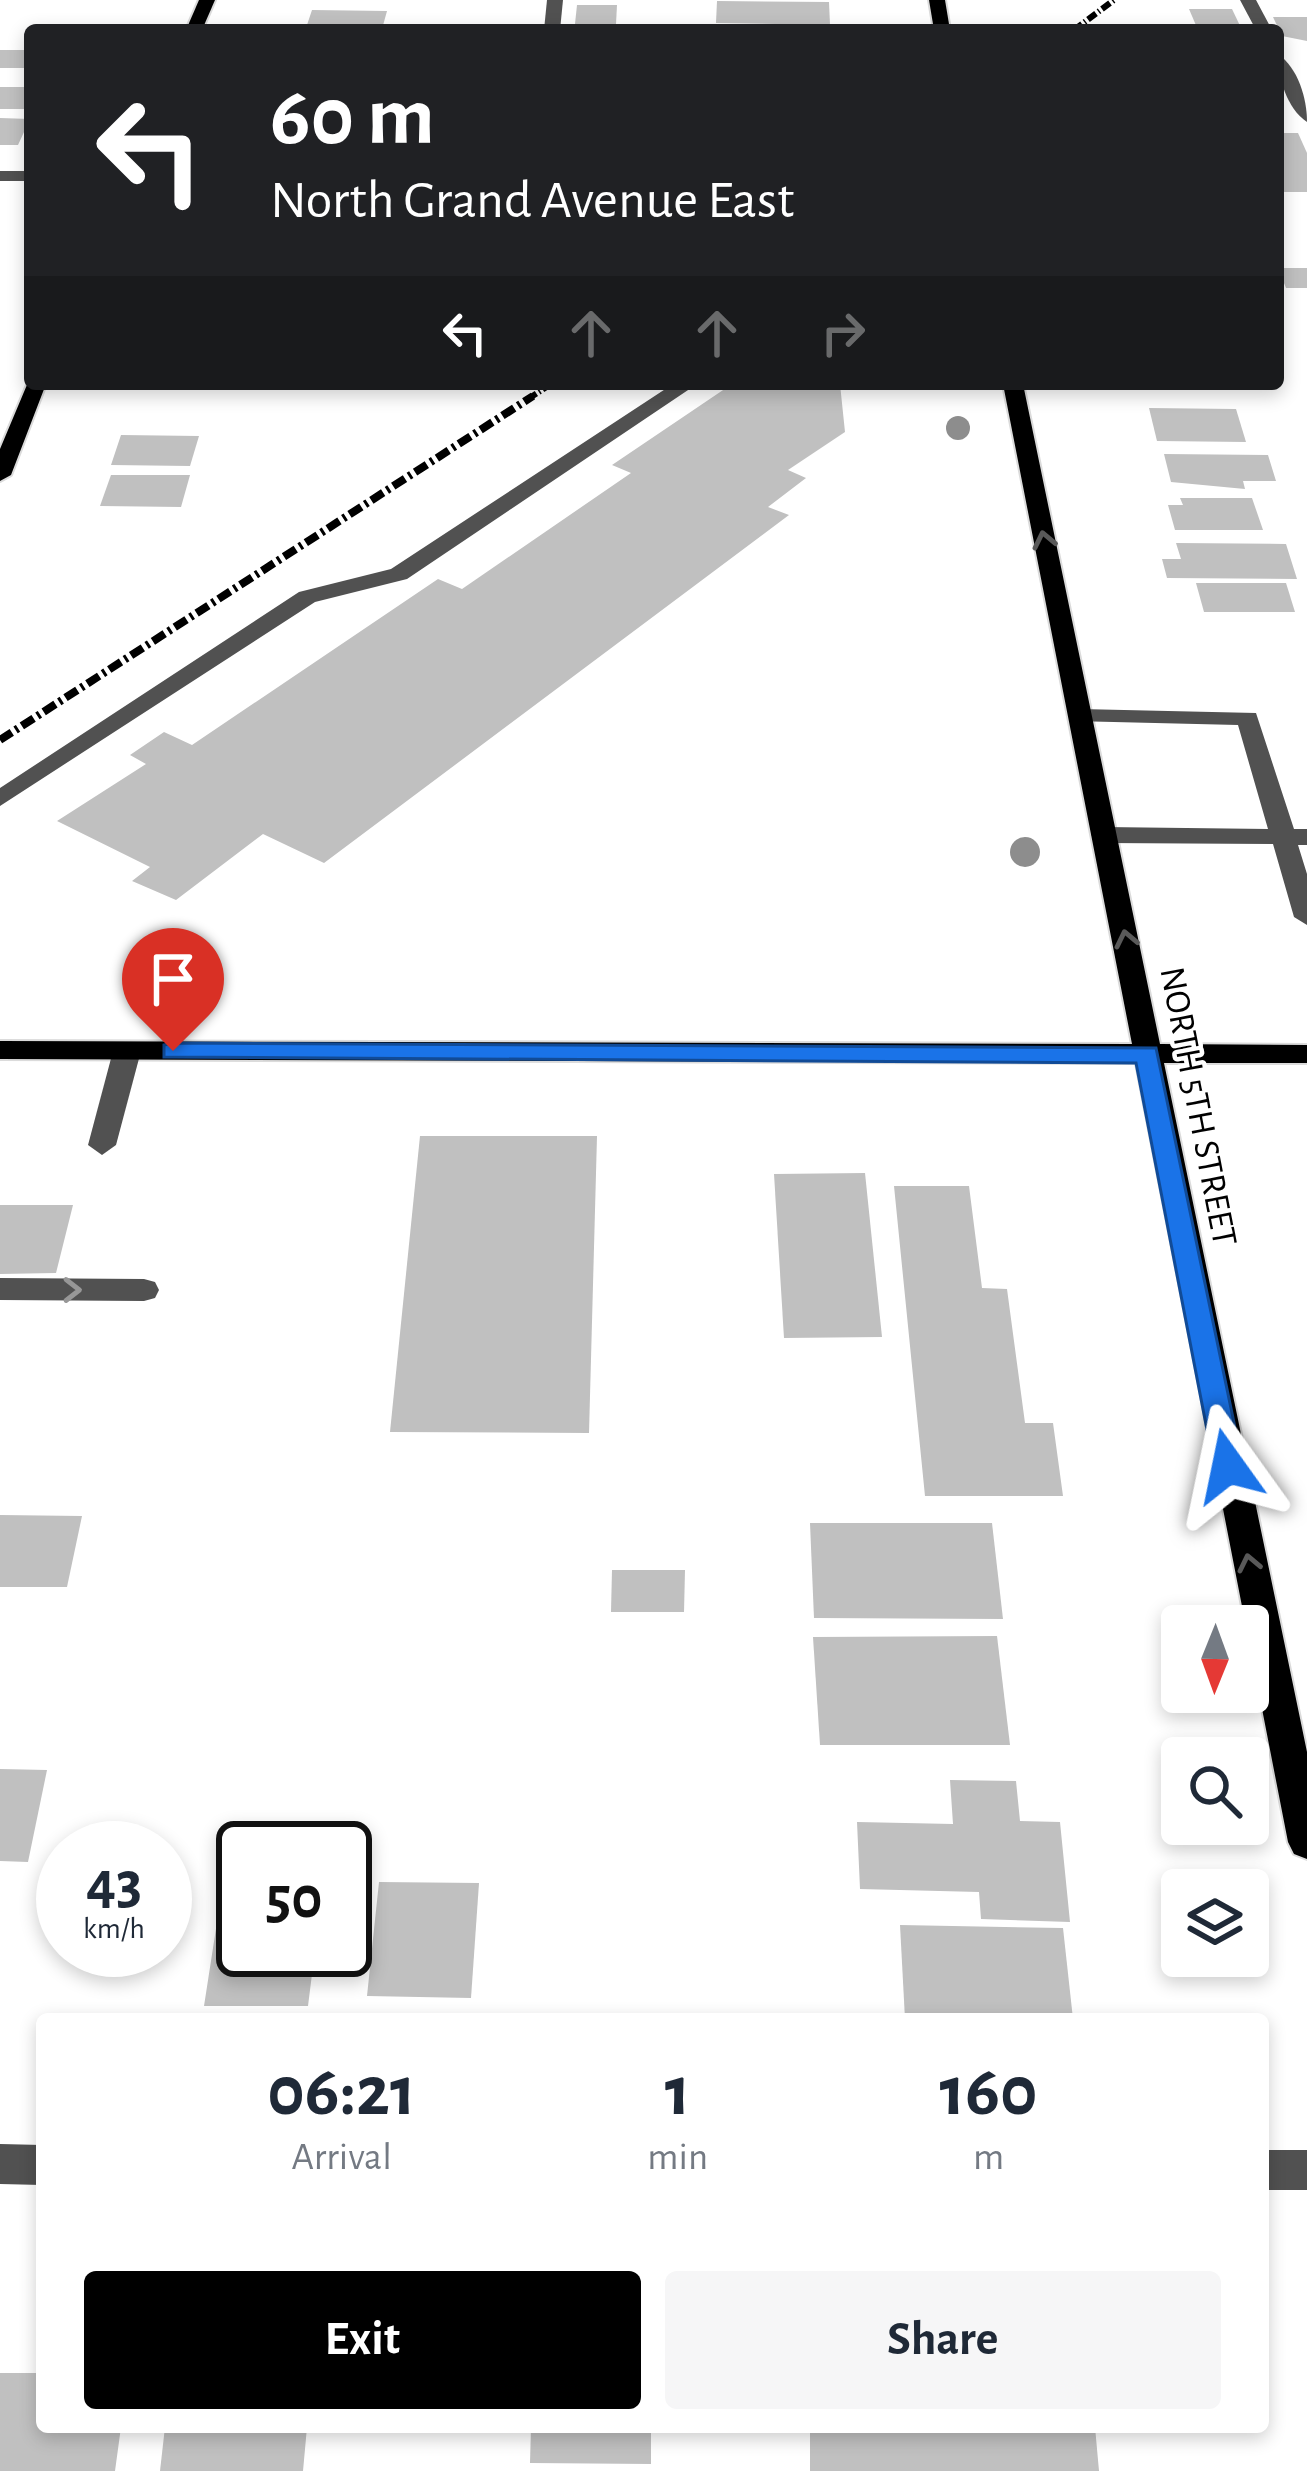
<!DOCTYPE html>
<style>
body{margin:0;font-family:"Alegreya Sans",sans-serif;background:#f6f6f7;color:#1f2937;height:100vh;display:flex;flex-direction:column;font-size:45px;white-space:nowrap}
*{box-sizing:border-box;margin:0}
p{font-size:39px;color:#747a83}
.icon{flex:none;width:66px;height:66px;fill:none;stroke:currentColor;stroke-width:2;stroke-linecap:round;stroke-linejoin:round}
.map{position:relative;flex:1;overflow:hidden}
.sheet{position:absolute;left:36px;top:2013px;width:1233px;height:420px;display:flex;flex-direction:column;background:#fff;border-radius:12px;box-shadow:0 6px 18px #0003}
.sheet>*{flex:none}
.guide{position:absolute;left:24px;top:24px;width:1260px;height:366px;border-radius:12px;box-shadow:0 6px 18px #0003;background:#202124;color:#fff;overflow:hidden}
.needle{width:78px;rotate:181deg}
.fabs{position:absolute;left:1161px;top:1605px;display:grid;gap:24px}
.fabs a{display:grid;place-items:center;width:108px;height:108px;border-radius:12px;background:#fff;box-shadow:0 6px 18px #0003;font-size:60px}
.speed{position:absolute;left:36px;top:1821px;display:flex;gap:24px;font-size:60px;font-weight:700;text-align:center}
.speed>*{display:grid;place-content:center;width:156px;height:156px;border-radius:50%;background:#fff;box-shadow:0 6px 18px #0003;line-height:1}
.speed small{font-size:30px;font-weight:400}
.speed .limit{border:6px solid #111;border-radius:18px;background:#fff;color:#111}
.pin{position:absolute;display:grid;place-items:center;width:102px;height:102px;color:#fff;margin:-123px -51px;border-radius:50% 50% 50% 0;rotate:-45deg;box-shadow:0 0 12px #0007}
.pin .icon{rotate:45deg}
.me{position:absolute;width:132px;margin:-66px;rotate:348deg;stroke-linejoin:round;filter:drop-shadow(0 0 9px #0008)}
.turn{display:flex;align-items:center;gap:42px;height:252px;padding:0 48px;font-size:54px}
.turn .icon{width:156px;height:156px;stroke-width:2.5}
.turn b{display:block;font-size:84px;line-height:102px}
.lanes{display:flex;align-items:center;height:114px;padding:0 48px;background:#0003;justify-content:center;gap:60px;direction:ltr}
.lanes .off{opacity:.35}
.eta{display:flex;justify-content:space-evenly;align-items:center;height:204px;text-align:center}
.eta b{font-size:72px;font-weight:600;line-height:84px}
.primary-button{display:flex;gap:24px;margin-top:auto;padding:24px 48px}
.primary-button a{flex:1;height:138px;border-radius:12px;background:#000;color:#fff;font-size:48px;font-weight:600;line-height:138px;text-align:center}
.primary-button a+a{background:#f6f6f7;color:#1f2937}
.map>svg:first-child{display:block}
.building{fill:#c0c0c0}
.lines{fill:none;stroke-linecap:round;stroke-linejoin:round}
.major-casing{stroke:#dbdbdb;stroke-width:4}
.minor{fill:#515151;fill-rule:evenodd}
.major{fill:#000;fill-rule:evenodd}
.rail-far1{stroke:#000;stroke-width:6;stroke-dasharray:10 3 1.5 3;stroke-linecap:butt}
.rail{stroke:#000;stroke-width:8;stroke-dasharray:14 4.5 3 4.5;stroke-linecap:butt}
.tree{fill:#8d8d8d}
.oneway{stroke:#595959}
.oneway2{stroke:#979797}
.route{fill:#1a73e8;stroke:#114b97;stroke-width:3}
.labels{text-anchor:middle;stroke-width:9;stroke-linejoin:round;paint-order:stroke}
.street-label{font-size:36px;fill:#000;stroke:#fff}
</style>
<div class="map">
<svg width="1307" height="2471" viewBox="0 0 1307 2471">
<rect width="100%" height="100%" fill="#fff"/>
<g class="building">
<path d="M717,1L829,2L830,25L716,23Z"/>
<path d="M577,5H617L616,24H575Z"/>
<path d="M1189,9H1232L1242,30H1198Z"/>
<path d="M312,10L387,11L382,29L306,28Z"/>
<path d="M1273,17H1307V41L1282,36Z"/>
<rect x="0" y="50" width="30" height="18"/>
<rect x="0" y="87" width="30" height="22"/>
<path d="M0,118L30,119L18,145H0Z"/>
<path d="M1278,133H1298L1307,153V192H1280Z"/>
<path d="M1278,268H1307V288H1286Z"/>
<path d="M732,384H840L845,432L788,470L806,478L768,507L789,515L324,863L263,834L176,900L132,881L150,867L57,821L146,764L130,755L164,732L192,745L438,579L462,589L631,473L612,465Z"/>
<path d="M1152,384H1218L1220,390H1154Z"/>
<path d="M1149,408L1236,409L1246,442L1157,441Z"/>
<path d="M121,435L199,436L190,466L111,465Z"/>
<path d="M1164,454L1268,455L1276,481H1243L1245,489L1171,482Z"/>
<path d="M111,475H190L181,507L100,506Z"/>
<path d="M1180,498H1252L1263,530H1175L1168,505H1183Z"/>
<path d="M1176,543L1286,544L1297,579L1167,578L1162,559H1181Z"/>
<path d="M1196,583H1286L1295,612H1204Z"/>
<path d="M420,1136H597L589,1433L390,1432Z"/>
<path d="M865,1173L882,1337L784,1338L774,1174Z"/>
<path d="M894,1186H969L982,1288L1007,1289L1025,1423H1053L1063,1496H925Z"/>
<path d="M0,1205H73L56,1273L0,1274Z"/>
<path d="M0,1515L82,1516L67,1587H0Z"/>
<path d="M810,1523H992L1003,1619L814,1618Z"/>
<path d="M612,1570H685L684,1612H611Z"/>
<path d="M997,1636L1010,1745H820L813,1637Z"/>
<path d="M0,1769L47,1770L28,1862L0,1861Z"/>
<path d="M950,1780L1016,1781L1020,1821L1060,1822L1070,1922L981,1919L979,1892L860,1889L857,1822L953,1824Z"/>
<path d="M379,1882L479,1883L471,1998L367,1996Z"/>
<path d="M222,1890H243V1950H315L308,2006H204Z"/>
<path d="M900,1925L1063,1928L1073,2019H905Z"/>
<path d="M0,2373H42V2427H121L115,2471H0Z"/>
<path d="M165,2427H307L303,2471H160Z"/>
<path d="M531,2427H651V2464L530,2463Z"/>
<path d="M810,2427H1095L1099,2471H810Z"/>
</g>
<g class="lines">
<defs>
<g id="major">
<path d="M199,0H215L202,30H186Z"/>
<path d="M929,0H945L950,30H934Z"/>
<path d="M29,380L30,384H46L11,475L0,481V449Z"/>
<path d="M1003,384H1023L1160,1044L1307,1045V1063H1164L1307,1752V1859L1294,1854L1288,1842L1136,1063L0,1059V1041L1132,1044Z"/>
</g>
</defs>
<use href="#major" class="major-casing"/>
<g class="minor">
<path d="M547,0H563L560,30H544Z"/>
<path d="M1240,0H1256L1272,30H1256Z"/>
<path d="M1278,54C1298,68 1307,98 1307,122C1287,109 1278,78 1278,54Z"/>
<rect x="0" y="171" width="30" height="10"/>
<path d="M673,384H697L407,579L315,602L0,806V788L299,592L391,569Z"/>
<path d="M1080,709L1256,713L1294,829H1307V845H1298L1307,874V925L1294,917L1273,844L1104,843L1091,835L1104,827L1268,829L1238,725L1072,721V711Z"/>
<path d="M127,1042L141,1051L116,1145L102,1155L88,1145L113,1051Z"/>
<path d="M0,1278L144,1279L155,1282L159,1290L155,1298L144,1301L0,1300Z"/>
<path d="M0,2144L42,2145V2185L0,2184Z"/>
<rect x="1263" y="2150" width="44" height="40"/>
</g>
<use href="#major" class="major"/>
<g class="rail-far1">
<path d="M1074,30L1114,0"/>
<path d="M528,399L551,384"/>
</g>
<path class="rail" d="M0,740L533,396"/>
</g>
<g class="tree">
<circle cx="958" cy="428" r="12"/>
<circle cx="1025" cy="852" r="15"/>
</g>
<defs><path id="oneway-chevron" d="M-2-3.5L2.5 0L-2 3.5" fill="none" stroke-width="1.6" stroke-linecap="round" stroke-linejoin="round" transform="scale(3)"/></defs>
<g class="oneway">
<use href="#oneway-chevron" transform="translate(1044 540) rotate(-102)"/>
<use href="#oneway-chevron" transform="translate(1126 939) rotate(-102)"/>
<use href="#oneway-chevron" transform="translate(1249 1563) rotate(-102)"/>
</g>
<use class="oneway2" href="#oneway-chevron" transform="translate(72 1290)"/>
<path class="route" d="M173,1043L1156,1048L1243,1466L1228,1477L1214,1466L1136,1063L164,1057V1045Z"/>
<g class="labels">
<g class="street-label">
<text transform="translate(1200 1106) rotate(79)" y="13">NORTH 5TH STREET</text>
</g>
</g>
</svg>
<div class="fabs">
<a><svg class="needle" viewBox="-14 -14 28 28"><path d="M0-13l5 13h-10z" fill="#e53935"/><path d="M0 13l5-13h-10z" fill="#747a83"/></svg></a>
<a><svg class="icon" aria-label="search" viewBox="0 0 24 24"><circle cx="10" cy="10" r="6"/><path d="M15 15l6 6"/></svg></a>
<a><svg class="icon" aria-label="layers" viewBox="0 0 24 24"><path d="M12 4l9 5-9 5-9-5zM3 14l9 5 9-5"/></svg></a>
</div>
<div class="speed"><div>43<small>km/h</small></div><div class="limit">50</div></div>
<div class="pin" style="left:173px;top:1051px;background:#d93025"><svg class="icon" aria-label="arrive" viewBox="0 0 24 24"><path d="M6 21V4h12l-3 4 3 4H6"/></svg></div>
<svg class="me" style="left:1228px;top:1466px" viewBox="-20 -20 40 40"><path d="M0-17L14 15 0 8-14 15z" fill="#1a73e8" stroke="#fff" stroke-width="4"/></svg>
<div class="guide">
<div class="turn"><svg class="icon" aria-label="left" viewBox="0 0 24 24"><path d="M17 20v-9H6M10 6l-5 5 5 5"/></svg><div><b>60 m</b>North Grand Avenue East</div></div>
<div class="lanes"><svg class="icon" aria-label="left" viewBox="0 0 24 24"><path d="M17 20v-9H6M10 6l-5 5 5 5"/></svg><svg class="icon off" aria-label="ahead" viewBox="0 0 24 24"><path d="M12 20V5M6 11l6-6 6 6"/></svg><svg class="icon off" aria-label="ahead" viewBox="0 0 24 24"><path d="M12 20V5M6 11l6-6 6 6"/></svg><svg class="icon off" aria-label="right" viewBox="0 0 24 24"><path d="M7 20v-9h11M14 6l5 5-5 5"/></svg></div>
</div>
<section class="sheet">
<div class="eta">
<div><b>06:21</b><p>Arrival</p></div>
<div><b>1</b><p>min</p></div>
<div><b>160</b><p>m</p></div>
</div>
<div class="primary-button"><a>Exit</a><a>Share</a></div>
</section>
</div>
